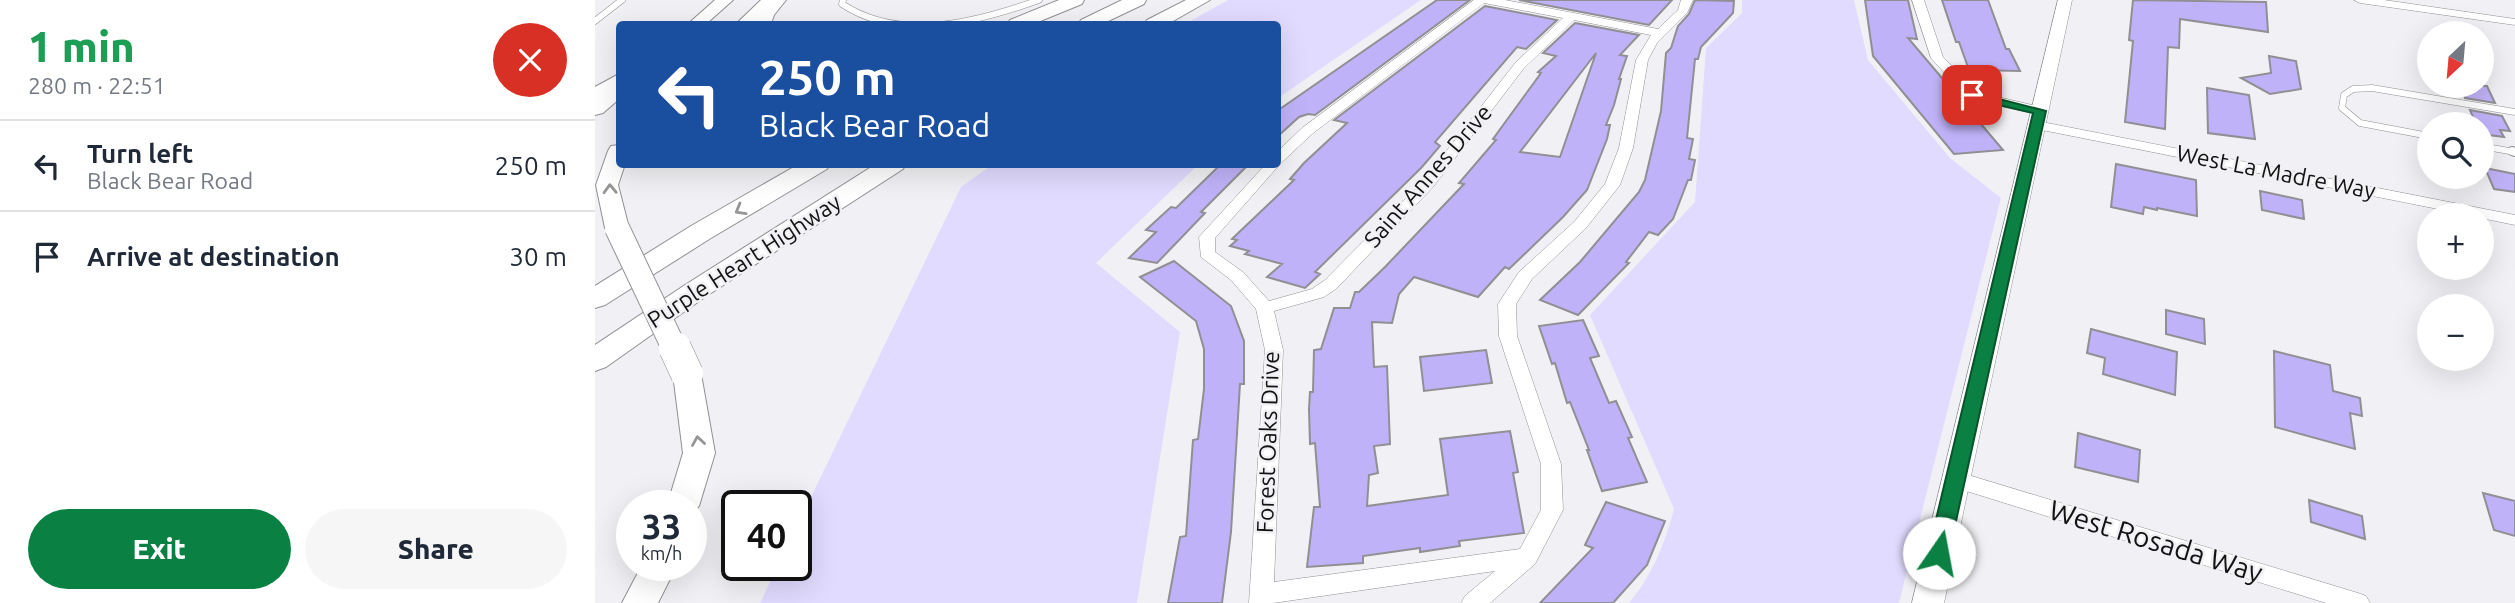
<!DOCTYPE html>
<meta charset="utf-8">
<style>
body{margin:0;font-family:Ubuntu,sans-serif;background:#f6f6f7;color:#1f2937;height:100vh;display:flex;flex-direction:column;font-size:26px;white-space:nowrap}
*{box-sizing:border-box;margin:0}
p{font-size:23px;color:#747a83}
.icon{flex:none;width:38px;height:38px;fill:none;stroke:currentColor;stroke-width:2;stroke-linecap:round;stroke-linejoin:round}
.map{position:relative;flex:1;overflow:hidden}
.side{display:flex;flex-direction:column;background:#fff;width:595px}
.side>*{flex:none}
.guide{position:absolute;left:21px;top:21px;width:665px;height:147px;border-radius:7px;box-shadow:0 7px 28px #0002;background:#1a4fa0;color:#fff;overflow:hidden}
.needle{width:46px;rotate:206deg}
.buttons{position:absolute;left:1822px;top:21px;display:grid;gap:14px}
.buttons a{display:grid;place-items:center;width:77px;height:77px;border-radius:50%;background:#fff;box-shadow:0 7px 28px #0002;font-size:35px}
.speed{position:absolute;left:21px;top:490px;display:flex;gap:14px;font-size:35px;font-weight:700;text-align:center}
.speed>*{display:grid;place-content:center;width:91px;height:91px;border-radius:50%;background:#fff;box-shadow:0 7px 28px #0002;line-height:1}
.speed small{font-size:18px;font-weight:400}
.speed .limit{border:4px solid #111;border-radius:10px;background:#fff;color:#111}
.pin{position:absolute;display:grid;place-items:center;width:60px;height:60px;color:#fff;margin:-30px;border-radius:14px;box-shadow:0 4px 10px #0006}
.me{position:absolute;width:77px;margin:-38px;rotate:12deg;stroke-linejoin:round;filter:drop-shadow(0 0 5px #0008)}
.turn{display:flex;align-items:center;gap:24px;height:147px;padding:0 28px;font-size:32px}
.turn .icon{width:91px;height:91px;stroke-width:2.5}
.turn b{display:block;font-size:49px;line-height:60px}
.round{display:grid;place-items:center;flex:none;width:74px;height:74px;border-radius:37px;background:#f6f6f7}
.overview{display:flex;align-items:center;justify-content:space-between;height:119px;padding:0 28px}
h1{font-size:42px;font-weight:800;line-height:52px;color:#1e9e55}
.action{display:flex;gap:14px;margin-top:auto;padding:14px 28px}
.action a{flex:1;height:80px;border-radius:42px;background:#0b8043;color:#fff;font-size:28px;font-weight:800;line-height:80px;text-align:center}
.action a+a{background:#f6f6f7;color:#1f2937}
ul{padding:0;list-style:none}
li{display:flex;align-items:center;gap:21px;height:91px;padding:0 28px;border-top:2px solid #e0e1e3}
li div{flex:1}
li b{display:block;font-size:26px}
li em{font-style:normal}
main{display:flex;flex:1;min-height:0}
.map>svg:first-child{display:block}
.green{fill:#e1dbff}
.building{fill:#c0b2f8;stroke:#908f93;stroke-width:2;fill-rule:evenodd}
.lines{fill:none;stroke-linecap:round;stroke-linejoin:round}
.lane-far1-casing{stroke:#908f93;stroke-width:7}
.lane-casing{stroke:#908f93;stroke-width:10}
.street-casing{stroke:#908f93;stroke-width:1}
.secondary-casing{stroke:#908f93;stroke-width:1}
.primary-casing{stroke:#908f93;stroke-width:2}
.highway-casing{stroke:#908f93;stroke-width:2}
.lane-far1{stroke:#fff;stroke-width:6}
.lane{stroke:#fff;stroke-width:8}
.street{fill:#fff;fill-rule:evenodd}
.secondary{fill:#fff;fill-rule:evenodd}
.primary{fill:#fff;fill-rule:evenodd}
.highway{fill:#fff;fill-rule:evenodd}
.primary-bridge-far1-casing{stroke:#908f93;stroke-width:26;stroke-linecap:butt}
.primary-bridge-casing{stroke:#908f93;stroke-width:33;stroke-linecap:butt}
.primary-bridge-far1{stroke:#fff;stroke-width:24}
.primary-bridge{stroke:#fff;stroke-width:32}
.oneway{stroke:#959595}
.route{fill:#0b8043;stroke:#07532c;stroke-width:2}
.labels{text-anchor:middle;stroke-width:5;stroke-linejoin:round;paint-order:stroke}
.street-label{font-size:23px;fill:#131314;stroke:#f1f1f5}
.near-street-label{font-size:28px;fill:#131314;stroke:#f1f1f5}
</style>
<main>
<section class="side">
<div class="overview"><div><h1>1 min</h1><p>280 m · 22:51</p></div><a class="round" style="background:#d93025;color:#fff"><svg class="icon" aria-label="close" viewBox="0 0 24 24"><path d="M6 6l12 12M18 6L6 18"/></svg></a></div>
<ul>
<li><svg class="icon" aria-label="left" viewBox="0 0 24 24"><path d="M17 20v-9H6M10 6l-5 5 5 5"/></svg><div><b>Turn left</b><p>Black Bear Road</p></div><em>250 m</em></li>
<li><svg class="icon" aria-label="arrive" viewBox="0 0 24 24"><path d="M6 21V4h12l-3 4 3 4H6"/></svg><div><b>Arrive at destination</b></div><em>30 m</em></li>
</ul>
<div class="action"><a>Exit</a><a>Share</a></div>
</section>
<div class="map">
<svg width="1920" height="603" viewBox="0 0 1920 603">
<rect width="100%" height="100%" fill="#f1f1f5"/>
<g class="green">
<path d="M633,0H826L683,98L682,24H590Z"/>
<path d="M1147,0H1259L1273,60L1355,158L1406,198L1304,603H1034C1057,576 1070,543 1079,509L995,315L1100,202L1111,48L1147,13Z"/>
<path d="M397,165H603L501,263L585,332L542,603H165L183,565H201V528L366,187Z"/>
</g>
<g class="building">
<path d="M842,0H875L720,115L713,114L704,117L682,137V111Z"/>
<path d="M924,0H1077L1054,25Z"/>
<path d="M1100,0L1139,1L1138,13L1106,47L1103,59H1100L1092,138L1098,139L1094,159L1100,160L1096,180H1093L1078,219L1063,235L1054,232L1031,262L1034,263L983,315L945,300L985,262L1044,192L1050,180L1066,111L1071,53L1076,48L1083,26L1094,14Z"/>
<path d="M1270,0H1313L1322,39L1313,38L1408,150L1359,154L1278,56Z"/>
<path d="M1347,0H1393L1411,49H1414L1425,71L1374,70L1364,42H1361Z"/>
<path d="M1538,0L1671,2L1673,32L1585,19L1584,48L1573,47L1570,129L1530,122L1538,41L1534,40Z"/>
<path d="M890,6L962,20L931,49L922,47L840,142L845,146L827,167L720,272L725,274L710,288L672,277L687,264L650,254L654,251L635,246L642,240L637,239L699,180L695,179L709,163L752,123L739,120Z"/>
<path d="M980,23L1044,35L1025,55L1032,56L1024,79H1026L1019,105L1011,125H1015L1012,139L992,190L968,217L914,269L910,267L883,297L819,277L804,294L797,323L777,322L779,367L792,366L795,444L779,446L783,473L774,475L772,506L853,495L845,439L915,431L923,472L918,473L929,533L864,541L865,546L825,552V548L768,556V563L712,567L719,507H725L720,443L715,444L714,409L715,392H718L719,350L726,349L739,308H755L760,292H764L790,267L869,184L864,183L901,140L898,139L946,73L943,72L961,56L948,53ZM1001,53L965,157L925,152Z"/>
<path d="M1674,56L1701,61L1706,89L1675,94L1646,78L1676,73Z"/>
<path d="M1865,86H1892L1900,103L1870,98Z"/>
<path d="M1612,88L1654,95L1660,139L1613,133Z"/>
<path d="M1875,110L1907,116L1915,131L1905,130L1909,137L1886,134V124H1881Z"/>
<path d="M626,164H654L606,212L610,213L562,263L534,258L561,232L551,230L576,207L581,208Z"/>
<path d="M1521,164L1601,180L1602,216L1562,208V210L1549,207L1548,214L1516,207Z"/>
<path d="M1890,168L1920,174V192L1899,189Z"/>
<path d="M1665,191L1707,200L1709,219L1667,210Z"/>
<path d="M579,261L636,306L649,341V384H645L636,532L627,603H573L585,537L591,536L598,440L603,439L609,389V349L601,321L545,277Z"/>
<path d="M1571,310L1609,319L1610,344L1571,334Z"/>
<path d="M988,320L1004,356L995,358L1014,403L1021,401L1037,437L1033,438L1052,482L1007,491L992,450H994L975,402L972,403L960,363L957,364L944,326Z"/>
<path d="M1496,329L1582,352L1580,395L1508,374L1510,358L1492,353Z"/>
<path d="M891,350L897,383L829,391L825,357Z"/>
<path d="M1679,351L1735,365L1738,391L1765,398L1767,416L1755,413L1760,449L1680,427Z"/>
<path d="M1483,433L1545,450L1543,482L1480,467Z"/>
<path d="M1888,493L1920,501V536L1899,530Z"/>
<path d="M1714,500L1767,516L1770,539L1716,522Z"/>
<path d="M1011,502L1070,521L1052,565L1018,603H945L998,548L990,545Z"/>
</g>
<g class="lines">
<defs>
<g id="lane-far1">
<path d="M248,0L247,4C306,43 382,22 444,0"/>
<path d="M0,21L27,0"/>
<path d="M1834,136L1765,123L1747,108L1749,95L1758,89L1777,88L1920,112"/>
<path d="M1886,146L1920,152"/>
</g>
<path id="lane" d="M1917,151L1920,152"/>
<g id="street">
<path d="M879,0H910L1063,29L1083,10L1086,0H1098L1092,13L1062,43L1053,60L1038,148L1025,185L991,228L937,279L921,304L922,336L966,464L968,510L940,564L895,603H866L870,596L900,571L678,603H654L670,350L661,309L636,280L606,257L604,237L671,164H682V152L707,128ZM889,3L968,18L921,62L828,181L730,280L717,289L674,301L648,272L620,252V238L686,163L717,134ZM979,20L1056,35L1041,60L1024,148L1010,184L979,222L924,272L903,304L904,336L946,464V510L925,549L679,582L688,350L679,311L729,297L742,288L838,187L929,68Z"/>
<path d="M1317,0H1329L1348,57L1382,92L1450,108V114L1445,115L1372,98L1336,58Z"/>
<path d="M1759,0H1789L1920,19V25L1765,3Z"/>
<path d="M1442,121L1920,215V225L1886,218V215H1873L1437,128L1435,125Z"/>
<path d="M1360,471L1763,593L1771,596L1775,603H1731L1352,485L1349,479L1352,473Z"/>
</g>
<path id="secondary" d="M1463,0H1477L1349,603H1317Z"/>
<g id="primary">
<path d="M120,0H138L111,24H93Z"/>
<path d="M166,0H184L159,24H141Z"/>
<path d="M24,74V88L0,102V87Z"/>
<path d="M24,145V164H30L23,185L34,228L30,233L22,235L14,233L10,228L1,185L13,151L16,146Z"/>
<path d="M92,364L102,367L106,374L120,453L104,506L96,516V506H72L88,453L78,374L82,367Z"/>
<path d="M47,565H82L63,603H27Z"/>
</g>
<g id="highway">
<path d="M172,0H191L179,15L176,24H156L160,13Z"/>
<path d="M464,0H489L487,4L438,24H412L415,20Z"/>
<path d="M527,0H551L549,4L507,24H483L486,20Z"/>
<path d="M591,0H615L573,24H549L552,20Z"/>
<path d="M24,81V99L8,113L0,115V97L16,83Z"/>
<path d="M204,164H235L232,169L116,238L10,305L0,308V286L96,226Z"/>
<path d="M281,164H311L308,169L110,297L11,367L0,371V345L90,285Z"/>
</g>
</defs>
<use href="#lane-far1" class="lane-far1-casing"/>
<use href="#lane" class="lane-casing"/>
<use href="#street" class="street-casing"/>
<use href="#secondary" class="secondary-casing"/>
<use href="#primary" class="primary-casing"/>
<use href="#highway" class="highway-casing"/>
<use href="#lane-far1" class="lane-far1"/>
<use href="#lane" class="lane"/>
<use href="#street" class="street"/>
<use href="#secondary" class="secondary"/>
<use href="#primary" class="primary"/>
<use href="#highway" class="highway"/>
<defs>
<path id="primary-bridge-far1" d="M22,228L80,350"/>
<path id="primary-bridge" d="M80,348L92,374"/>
</defs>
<use href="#primary-bridge-far1" class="primary-bridge-far1-casing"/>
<use href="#primary-bridge" class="primary-bridge-casing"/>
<use href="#primary-bridge-far1" class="primary-bridge-far1"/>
<use href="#primary-bridge" class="primary-bridge"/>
</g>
<defs><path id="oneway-chevron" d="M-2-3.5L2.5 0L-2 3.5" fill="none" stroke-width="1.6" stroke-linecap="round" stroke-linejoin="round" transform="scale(1.75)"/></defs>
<g class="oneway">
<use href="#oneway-chevron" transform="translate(15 189) rotate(-92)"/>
<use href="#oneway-chevron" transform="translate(145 210) rotate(150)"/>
<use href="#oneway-chevron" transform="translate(103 441) rotate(-99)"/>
</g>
<path class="route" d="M1377,92L1451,111L1354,553L1351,559L1344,562L1336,559L1333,553L1438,113L1373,98V93Z"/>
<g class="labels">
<g class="street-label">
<text transform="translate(1681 172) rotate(11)" y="8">West La Madre Way</text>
<text transform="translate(833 176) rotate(-49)" y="8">Saint Annes Drive</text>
<text transform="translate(149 261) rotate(-33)" y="8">Purple Heart Highway</text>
<text transform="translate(673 442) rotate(-88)" y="8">Forest Oaks Drive</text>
</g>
<g class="near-street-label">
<text transform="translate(1561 541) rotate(17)" y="10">West Rosada Way</text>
</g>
</g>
</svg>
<div class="buttons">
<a><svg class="needle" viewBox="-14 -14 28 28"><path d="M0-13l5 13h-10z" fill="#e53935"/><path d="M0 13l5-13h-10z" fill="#747a83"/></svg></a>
<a><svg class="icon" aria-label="search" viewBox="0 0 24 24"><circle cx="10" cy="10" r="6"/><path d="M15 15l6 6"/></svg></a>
<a>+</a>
<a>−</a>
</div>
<div class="speed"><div>33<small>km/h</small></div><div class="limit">40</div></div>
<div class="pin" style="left:1377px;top:95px;background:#d93025"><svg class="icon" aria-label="arrive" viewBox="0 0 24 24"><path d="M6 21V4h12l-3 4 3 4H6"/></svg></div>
<svg class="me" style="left:1344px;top:553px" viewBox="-20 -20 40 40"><circle r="19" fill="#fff"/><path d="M0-13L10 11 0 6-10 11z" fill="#0b8043"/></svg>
<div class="guide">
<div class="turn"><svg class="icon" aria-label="left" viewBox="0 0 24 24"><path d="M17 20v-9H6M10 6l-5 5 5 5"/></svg><div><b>250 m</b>Black Bear Road</div></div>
</div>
</div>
</main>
